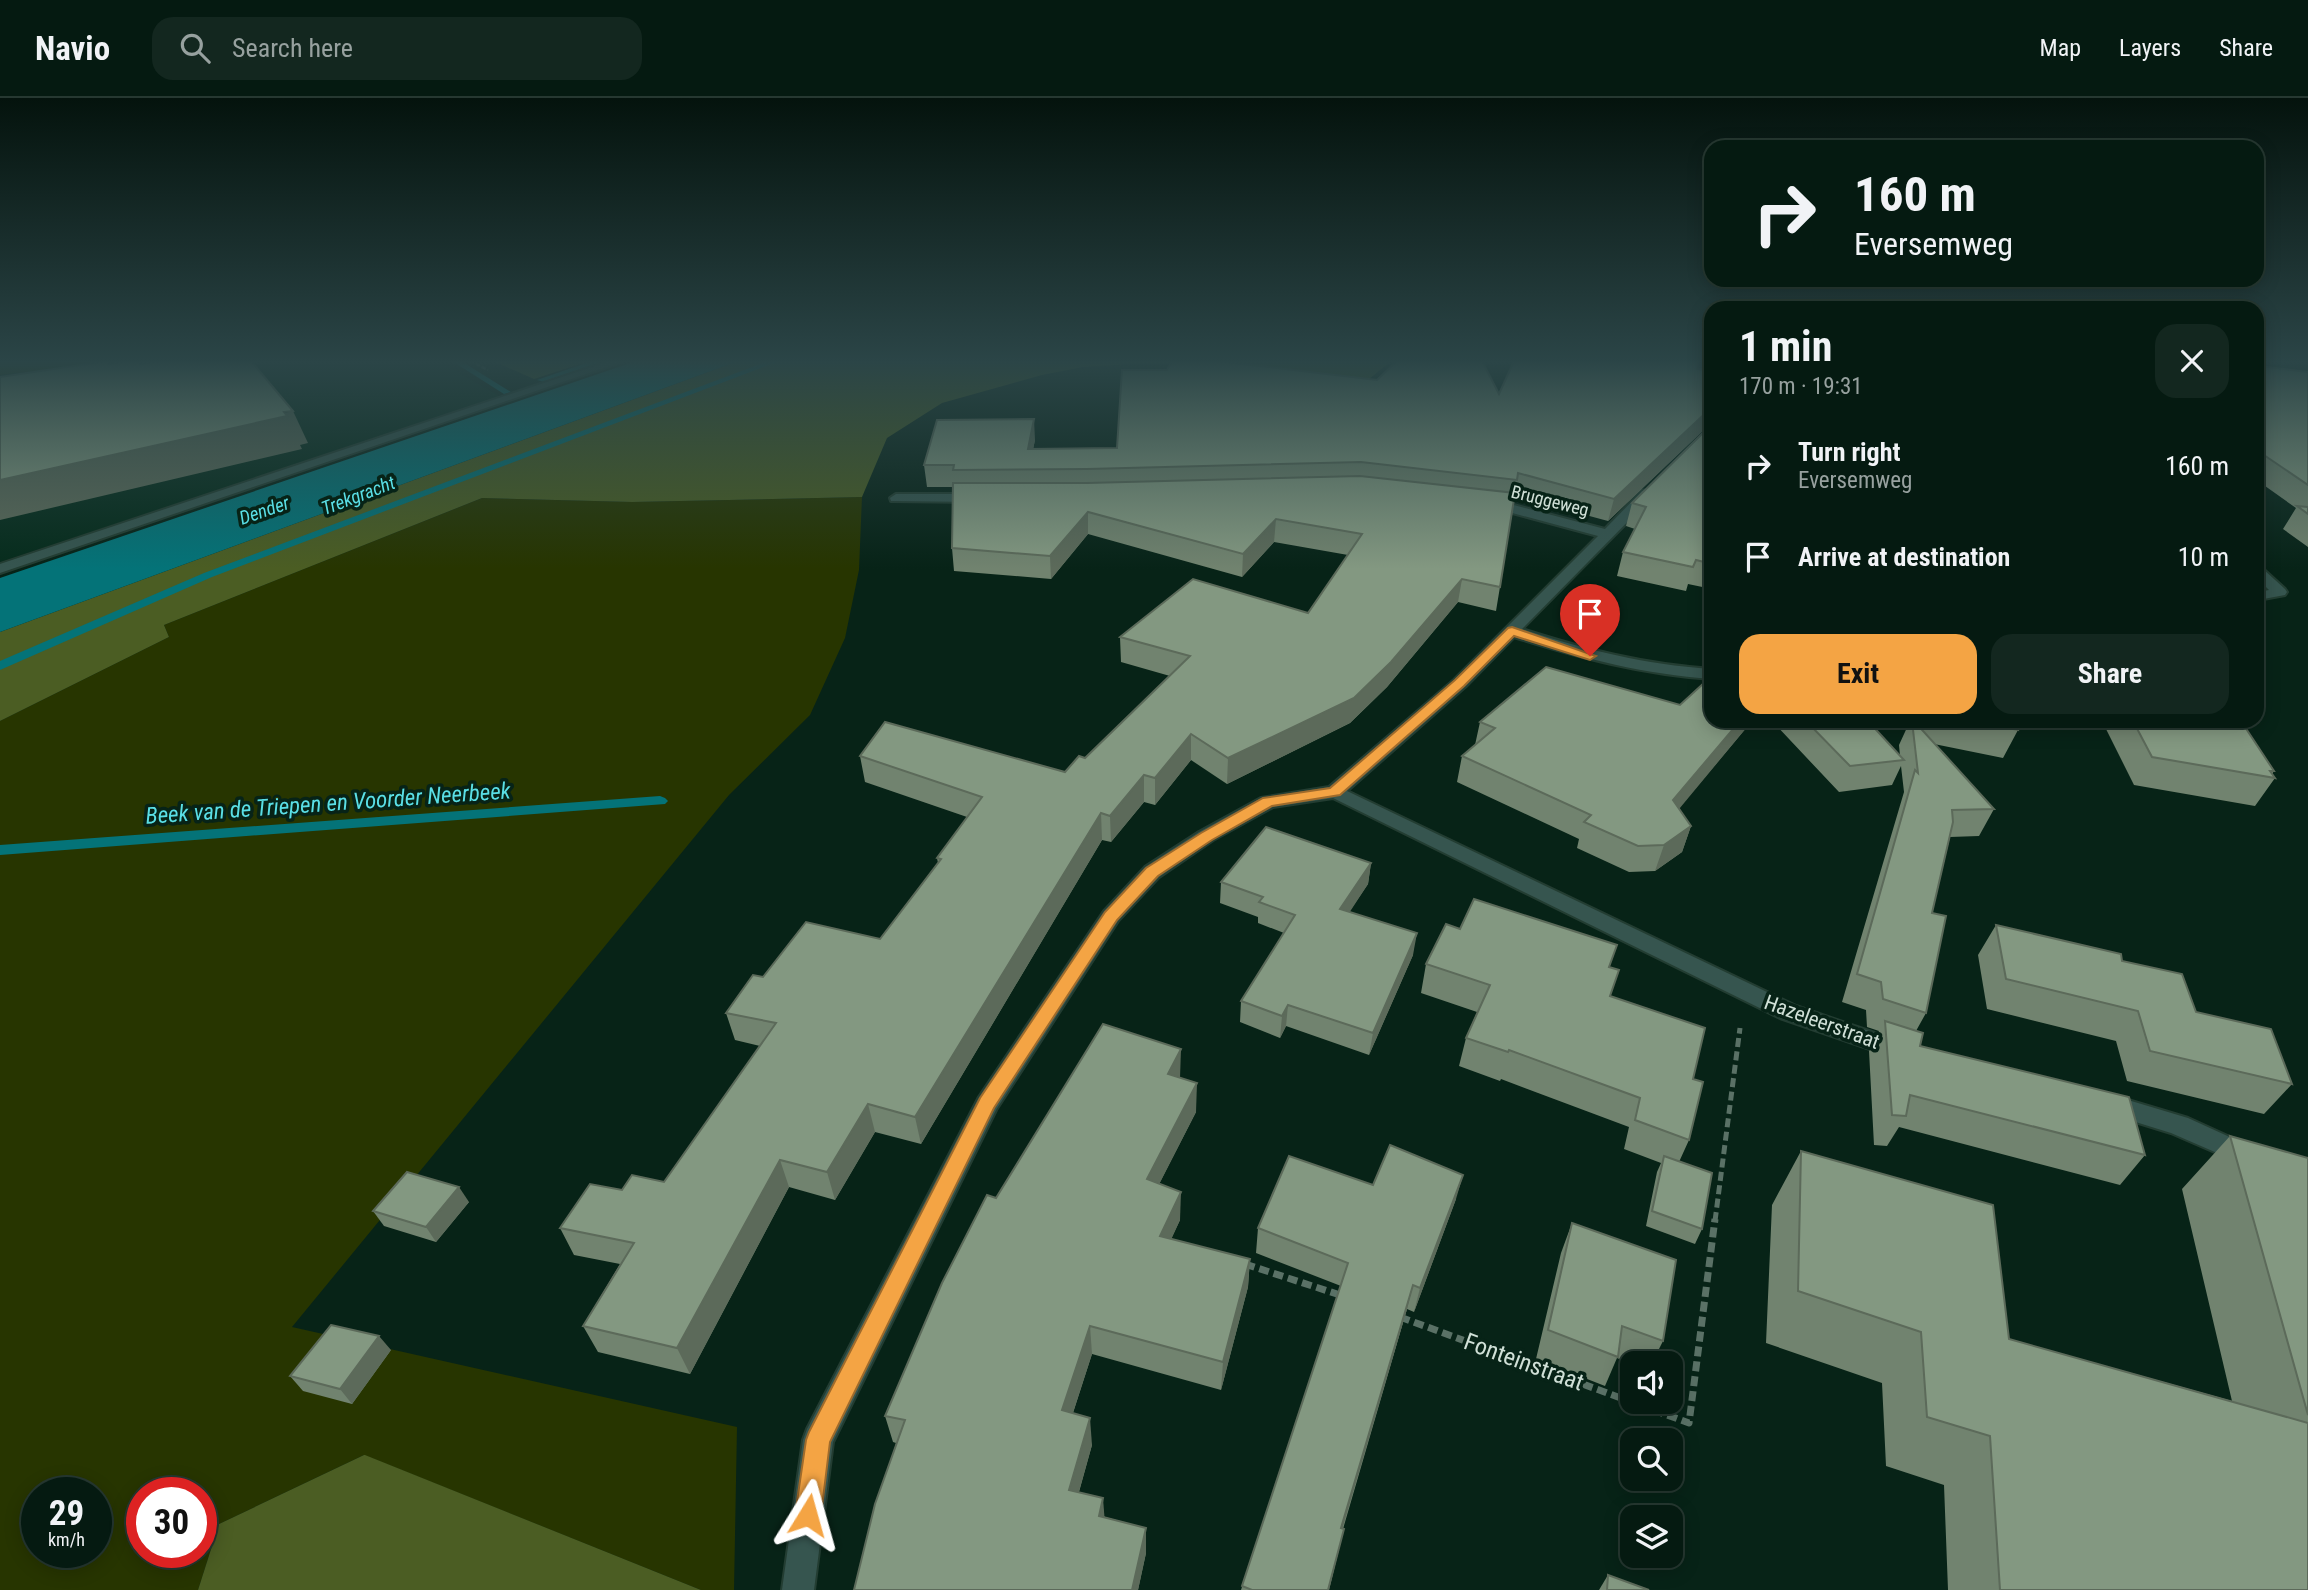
<!DOCTYPE html>
<meta charset="utf-8">
<style>
body{margin:0;font-family:"Roboto Condensed",sans-serif;background:#13271f;color:#f1f3f6;height:100vh;display:flex;flex-direction:column;font-size:26px;white-space:nowrap}
*{box-sizing:border-box;margin:0}
p{font-size:23px;color:#97a19f}
.icon{flex:none;width:38px;height:38px;fill:none;stroke:currentColor;stroke-width:2;stroke-linecap:round;stroke-linejoin:round}
.map{position:relative;flex:1;overflow:hidden}
.side{position:absolute;left:1704px;top:203px;width:560px;height:427px;display:flex;flex-direction:column;background:#051a11;border-radius:21px;box-shadow:0 4px 18px #0003,0 0 0 2px #263831}
.side>*{flex:none}
.hud{position:absolute;left:1704px;top:42px;width:560px;height:147px;border-radius:21px;box-shadow:0 4px 18px #0003,0 0 0 2px #263831;background:#051a11;color:#f1f3f6;overflow:hidden}
.buttons{position:absolute;left:1620px;top:1253px;display:grid;gap:14px}
.buttons a{display:grid;place-items:center;width:63px;height:63px;border-radius:14px;background:#051a11;box-shadow:0 4px 18px #0003,0 0 0 2px #263831;font-size:35px}
.speed{position:absolute;left:21px;top:1379px;display:flex;gap:14px;font-size:35px;font-weight:700;text-align:center}
.speed>*{display:grid;place-content:center;width:91px;height:91px;border-radius:50%;background:#051a11;box-shadow:0 4px 18px #0003,0 0 0 2px #263831;line-height:1}
.speed small{font-size:18px;font-weight:400}
.speed .limit{border:10px solid #d22;background:#fff;color:#111}
.pin{position:absolute;display:grid;place-items:center;width:60px;height:60px;color:#fff;margin:-72px -30px;border-radius:50% 50% 50% 0;rotate:-45deg;box-shadow:0 0 7px #0007}
.pin .icon{rotate:45deg}
.me{position:absolute;width:77px;margin:-38px;rotate:8deg;stroke-linejoin:round;filter:drop-shadow(0 0 5px #0008)}
.turn{display:flex;align-items:center;gap:24px;height:147px;padding:0 35px;font-size:32px}
.turn .icon{width:91px;height:91px;stroke-width:2.5}
.turn b{display:block;font-size:49px;line-height:60px}
.round{display:grid;place-items:center;flex:none;width:74px;height:74px;border-radius:21px;background:#13271f}
.headline{display:flex;align-items:center;justify-content:space-between;height:119px;padding:0 35px}
h1{font-size:42px;font-weight:700;line-height:52px}
.primary-button{display:flex;gap:14px;margin-top:auto;padding:14px 35px}
.primary-button a{flex:1;height:80px;border-radius:21px;background:#f4a444;color:#111;font-size:28px;font-weight:700;line-height:80px;text-align:center}
.primary-button a+a{background:#13271f;color:#f1f3f6}
ul{padding:0;list-style:none}
li{display:flex;align-items:center;gap:21px;height:91px;padding:0 35px}
li div{flex:1}
li b{display:block;font-size:26px}
li em{font-style:normal}
header{display:flex;align-items:center;gap:42px;box-sizing:border-box;height:98px;padding:0 35px;background:#051a11;border-bottom:2px solid #263831}
header strong{font-size:33px}
nav{display:flex;gap:38px;margin-inline-start:auto;font-size:24px}
.search{width:490px;height:63px;background:#13271f;display:flex;align-items:center;gap:18px;box-sizing:border-box;padding:0 24px;border-radius:21px;color:#97a19f;font-size:26px}
.map>svg:first-child{display:block}
.built{fill:#062c1c}
.green{fill:#273500;fill-rule:evenodd}
.forest{fill:#4b5d23}
.water{fill:#047378}
.lines{fill:none;stroke-linecap:round;stroke-linejoin:round}
.stream{fill:#047378;fill-rule:evenodd}
.service-casing{stroke:#233d32;stroke-width:4}
.minor-casing{stroke:#233d32;stroke-width:4}
.tertiary-casing{stroke:#233d32;stroke-width:4}
.path-far2{stroke:#5a7166;stroke-width:2.5;stroke-dasharray:4.5 2;stroke-linecap:butt}
.path-far1{stroke:#5a7166;stroke-width:5;stroke-dasharray:9 4.5;stroke-linecap:butt}
.path{stroke:#5a7166;stroke-width:7;stroke-dasharray:10 5;stroke-linecap:butt}
.service{fill:#36554f;fill-rule:evenodd}
.minor{fill:#36554f;fill-rule:evenodd}
.tertiary{fill:#36554f;fill-rule:evenodd}
.wall{fill:#71836f}
.shaded-wall{fill:#5c6a5a}
.building{fill:#839881;stroke:#5c6a5a;stroke-width:2}
.route{fill:#f4a444;stroke:#9f6b2c;stroke-width:2}
.labels{text-anchor:middle;stroke-width:7;stroke-linejoin:round;paint-order:stroke}
.far-street-label{font-size:18px;fill:#d0e0d7;stroke:#072317}
.far-water-label{font-size:19px;font-style:italic;fill:#5adfe6;stroke:#072317}
.street-label{font-size:21px;fill:#d0e0d7;stroke:#072317}
.water-label{font-size:23px;font-style:italic;fill:#5adfe6;stroke:#072317}
.near-street-label{font-size:24px;fill:#d0e0d7;stroke:#072317}
</style>
<header>
<strong>Navio</strong>
<div class="search"><svg class="icon" aria-label="search" viewBox="0 0 24 24"><circle cx="10" cy="10" r="6"/><path d="M15 15l6 6"/></svg>Search here</div>
<nav><a>Map</a><a>Layers</a><a>Share</a></nav>
</header>
<div class="map">
<svg width="2308" height="1492" viewBox="0 0 2308 1492">
<rect width="100%" height="100%" fill="#072317"/>
<path class="built" d="M274,263H438L501,299L0,464V298Z"/>
<g class="green">
<path d="M0,263H120L0,277Z"/>
<path d="M862,399L859,472L845,540L810,617L729,697L292,1229L737,1329L734,1492H701L364,1357L219,1426L198,1492H0V623L169,539L164,527L482,400L632,404ZM37,1395H96V1454H37ZM142,1395H201V1454H142Z"/>
</g>
<g class="forest">
<path d="M493,263H589L534,281Z"/>
<path d="M738,263H1391L1368,282L1195,267L1145,265L1083,269L1042,277L942,305L887,340L862,399L632,404L482,400L164,527L169,539L0,623V534Z"/>
<path d="M364,1357H365L701,1492H198L219,1426Z"/>
</g>
<path class="water" d="M636,263H738L0,534V480Z"/>
<g class="lines">
<g class="stream">
<path d="M452,263H461L511,294L504,296Z"/>
<path d="M592,263H603L544,284L537,282Z"/>
<path d="M768,263H779L212,479L0,572V563L204,475Z"/>
<path d="M660,698L665,700L668,703L665,706L0,757V747Z"/>
</g>
<defs>
<g id="service">
<path d="M610,263H624L0,475V466Z"/>
<path d="M1671,264L1712,269V275L1667,269V265Z"/>
</g>
<g id="minor">
<path d="M1647,392L1652,393V399L1522,531C1588,552 1642,566 1712,571V581C1641,576 1581,560 1514,539L1466,588L1347,693L1796,908L1904,945L1908,951L1904,957L1896,960L1780,920L1333,700L1273,709L1213,742L1159,779L1118,823L996,1012L833,1344L814,1492H782L803,1342L807,1331L979,999L1104,813L1145,769L1199,734L1261,700L1329,689L1454,582L1598,438L1505,413L1483,410V404L1506,405L1605,431L1642,393Z"/>
<path d="M896,396H979L985,400L979,404L891,403L890,400Z"/>
<path d="M2258,470L2263,471L2285,491L2287,494L2285,497L2258,502V494L2269,492L2258,481Z"/>
<path d="M2108,996L2188,1020L2256,1051L2259,1058L2256,1065L2247,1068L2171,1035L2100,1013L2096,1006L2100,999Z"/>
</g>
<path id="tertiary" d="M135,263H162L157,266L116,271L111,268Z"/>
</defs>
<use href="#service" class="service-casing"/>
<use href="#minor" class="minor-casing"/>
<use href="#tertiary" class="tertiary-casing"/>
<path class="path-far2" d="M470,263L488,272"/>
<path class="path-far1" d="M1715,1123L1740,930"/>
<g class="path">
<path d="M1245,1166L1343,1198"/>
<path d="M1400,1219L1689,1325L1715,1121"/>
</g>
<use href="#service" class="service"/>
<use href="#minor" class="minor"/>
<use href="#tertiary" class="tertiary"/>
</g>
<g class="wall">
<path d="M2258,268L2308,274V449L2283,431L2296,410L2258,383Z"/>
<path d="M1697,271L1712,272V324L1608,423L1515,398L1496,513L1458,504L1387,589L1350,625L1227,686L1191,662L1155,707L1144,704L1111,744L1102,742L921,1046L875,1034L835,1102L789,1089L690,1276L598,1254L583,1228L620,1166L574,1157L560,1130L622,1092L664,1084L760,948L735,942L726,915L763,879L880,841L938,765L937,760L967,719L865,684L860,658L1065,674L1085,660L1170,578L1121,564L1120,539L1308,515L1348,457L1274,444L1242,479L1088,436L1051,481L954,473L952,450L953,389H927L924,367L1035,342L1033,351L1117,350L1499,296Z"/>
<path d="M1712,326V491L1688,486L1686,493L1617,478L1623,454L1635,431L1626,428L1632,405Z"/>
<path d="M1752,623L1679,710L1691,728L1682,754L1655,773L1629,774L1577,750L1579,741L1457,684L1462,658L1475,647L1480,624Z"/>
<path d="M1772,623H1868L1900,658L1899,647L1910,623H1914L1922,633L1921,623H2016L2018,632L2003,660L1934,646L1994,711L1979,738L1950,739L1932,815L1926,915L1916,933L1920,948L2145,1057L2120,1087L1899,1029L1887,1048L1874,1047L1869,953L1879,933L1867,929L1866,912L1842,904L1904,694L1901,668L1892,687L1839,694Z"/>
<path d="M2102,623H2241L2274,673L2272,676L2275,680L2255,708L2134,687Z"/>
<path d="M1371,765L1368,786L1349,814L1413,857L1369,957L1286,928L1280,940L1240,924L1241,903L1284,835L1258,825V819L1220,805L1221,784Z"/>
<path d="M1996,827L2122,863L2196,914L2292,986L2264,1016L2127,983L2116,943L1987,911L1978,857Z"/>
<path d="M1460,831L1617,847L1609,869L1610,898L1693,981L1689,1042L1679,1064L1702,1131L1695,1146L1646,1128L1657,1074L1661,1065L1624,1051L1629,1029L1501,981L1500,983L1459,968L1466,940L1477,914L1421,895L1426,866Z"/>
<path d="M1180,980L1196,1014L1159,1086L1180,1122L1171,1141L1250,1161L1248,1189L1221,1292L1092,1256L1073,1315L1092,1347L1079,1394L1105,1419L1146,1430V1455L1138,1492H854L896,1345L893,1344L885,1318L996,1100Z"/>
<path d="M2230,1038L2308,1060V1492H1948L1944,1387L1886,1368L1882,1285L1766,1245L1772,1107L1801,1053L2009,1241L2232,1303L2182,1091Z"/>
<path d="M1373,1087L1456,1101L1414,1214L1407,1211L1343,1431H1344L1329,1492H1241L1341,1188L1256,1155L1258,1130Z"/>
<path d="M469,1104L436,1144L384,1128L373,1113Z"/>
<path d="M1572,1125L1663,1243L1652,1265L1633,1266L1617,1260L1605,1288L1536,1261L1561,1155Z"/>
<path d="M391,1252L352,1306L303,1293L290,1278Z"/>
<path d="M1608,1477L1649,1492H1599Z"/>
</g>
<g class="shaded-wall">
<path d="M1712,309V324L1608,423L1614,401Z"/>
<path d="M293,313L308,345L300,347L302,351L0,422V382Z"/>
<path d="M1034,321L1035,342L1029,372L1028,351Z"/>
<path d="M1088,414V436L1051,481L1050,458Z"/>
<path d="M1276,421L1274,444L1242,479L1243,456Z"/>
<path d="M1462,481L1458,504L1387,589L1350,625L1227,686L1228,660Z"/>
<path d="M1740,623H1752L1665,728L1673,702Z"/>
<path d="M1191,636V662L1155,707V680Z"/>
<path d="M1144,677V704L1111,744L1110,718Z"/>
<path d="M1101,715L1102,742L921,1046L915,1019Z"/>
<path d="M1691,728L1682,754L1655,773L1664,747Z"/>
<path d="M1371,765L1368,786L1338,832L1340,811Z"/>
<path d="M1417,835L1413,857L1369,957L1373,935Z"/>
<path d="M1288,907L1286,928L1280,940L1282,918Z"/>
<path d="M1181,951L1180,980L1168,976Z"/>
<path d="M1197,985L1196,1014L1147,1110V1081Z"/>
<path d="M868,1006L875,1034L835,1102L827,1074Z"/>
<path d="M780,1062L789,1089L690,1276L677,1250Z"/>
<path d="M1463,1077L1456,1101L1414,1214L1420,1190Z"/>
<path d="M459,1089L469,1104L436,1144L426,1129Z"/>
<path d="M1181,1094L1180,1122L1160,1166V1138Z"/>
<path d="M1250,1161L1248,1189L1221,1292L1223,1264Z"/>
<path d="M1413,1187L1407,1211L1336,1452L1341,1430Z"/>
<path d="M1090,1228L1092,1256L1065,1339L1062,1312Z"/>
<path d="M379,1238L391,1252L352,1306L340,1291Z"/>
<path d="M1090,1320L1092,1347L1072,1418L1069,1392Z"/>
<path d="M1103,1400L1105,1426L1099,1418Z"/>
<path d="M1146,1430V1455L1138,1492H1132Z"/>
</g>
<g class="building">
<path d="M107,263L109,266L128,263H138L141,266L160,263H251L293,313L284,314L287,318L0,382V279Z"/>
<path d="M1172,263H1218L1377,282L1397,263H1482L1499,296L1514,263H1698L1697,271L1712,272V309L1614,401L1518,375L1517,382L1361,364L1087,371L953,372L954,367H924L937,322L1034,321L1028,351L1117,350L1122,272H1167Z"/>
<path d="M2258,268L2308,274V387L2258,353Z"/>
<path d="M1712,326V466L1696,462L1693,469L1623,454L1646,409L1632,405Z"/>
<path d="M1360,378L1515,395L1500,489L1462,481L1391,564L1354,600L1228,660L1191,636L1155,680L1144,677L1110,718L1101,715L915,1019L868,1006L827,1074L780,1062L677,1250L583,1228L634,1145L560,1130L590,1086L622,1092L632,1077L664,1084L776,925L726,915L753,877L763,879L806,824L880,841L941,761L937,760L982,699L860,658L885,624L1065,674L1079,658L1085,660L1190,558L1120,539L1193,481L1308,515L1362,436L1276,421L1243,456L1088,414L1050,458L952,450L953,385H1087Z"/>
<path d="M2297,408L2308,409V416Z"/>
<path d="M1546,569L1680,607L1705,584H1712V623H1740L1673,702L1691,728L1664,747L1638,748L1584,724L1591,717L1462,658L1495,630L1480,624Z"/>
<path d="M1806,623H1868L1904,662L1850,668Z"/>
<path d="M1912,623H1914L1994,711L1952,712L1953,724L1932,815L1946,818L1926,915L1883,901L1881,884L1857,876L1915,672L1918,675Z"/>
<path d="M1972,623H2016L2018,632Z"/>
<path d="M2133,623H2241L2274,673H2270L2275,680L2152,659Z"/>
<path d="M1266,729L1371,765L1340,811L1417,835L1373,935L1288,907L1282,918L1241,903L1295,817L1259,804L1263,799L1221,784Z"/>
<path d="M1474,801L1617,847L1609,869L1619,872L1610,898L1705,930L1693,981L1703,984L1689,1042L1635,1022L1640,1000L1509,952L1508,954L1466,940L1490,887L1426,866L1446,826L1460,831Z"/>
<path d="M1996,827L2121,856L2122,863L2182,876L2196,914L2271,931L2292,986L2150,953L2138,913L2006,881Z"/>
<path d="M1885,923L1923,935L1920,948L2129,999L2145,1057L1910,997L1906,1018L1892,1017Z"/>
<path d="M1103,926L1181,951L1168,976L1197,985L1147,1081L1181,1094L1160,1138L1250,1161L1223,1264L1090,1228L1062,1312L1090,1320L1069,1392L1103,1400L1099,1418L1146,1430L1132,1492H854L875,1406L905,1322L885,1318L942,1185L987,1097L996,1100Z"/>
<path d="M2230,1038L2308,1060V1317Z"/>
<path d="M1390,1047L1463,1077L1420,1190L1413,1187L1341,1430L1344,1431L1328,1492H1252L1242,1488L1348,1165L1258,1130L1289,1058L1373,1087Z"/>
<path d="M1801,1053L1993,1107L2009,1241L2308,1325V1492H2000L1990,1338L1927,1319L1921,1234L1798,1193Z"/>
<path d="M1664,1058L1712,1075L1702,1131L1652,1113Z"/>
<path d="M407,1074L459,1089L426,1129L373,1113Z"/>
<path d="M1572,1125L1676,1162L1663,1243L1622,1228L1618,1259L1548,1232Z"/>
<path d="M331,1227L379,1238L340,1291L290,1278Z"/>
<path d="M1608,1477L1649,1492H1607Z"/>
</g>
<linearGradient id="sky" x2="0" y2="1"><stop stop-color="#04130d"/><stop offset="0.56" stop-color="#2b4547"/><stop offset="1" stop-color="#2b4547" stop-opacity="0"/></linearGradient>
<rect width="2308" height="471" fill="url(#sky)"/>
<path class="route" d="M1512,529L1596,558L1590,562L1514,538L1464,588L1340,697L1272,708L1212,742L1158,778L1117,822L994,1010L830,1344L821,1417L817,1427L808,1430L799,1427L795,1417L806,1342L809,1334L980,1000L1105,814L1146,770L1201,735L1263,700L1330,690L1455,582L1508,530Z"/>
<g class="labels">
<g class="far-street-label">
<text transform="translate(1550 403) rotate(14)" y="6">Bruggeweg</text>
</g>
<g class="far-water-label">
<text transform="translate(358 397) rotate(-21)" y="7">Trekgracht</text>
<text transform="translate(264 412) rotate(-19)" y="7">Dender</text>
</g>
<g class="street-label">
<text transform="translate(1822 924) rotate(20)" y="7">Hazeleerstraat</text>
</g>
<g class="water-label">
<text transform="translate(328 705) rotate(-4)" y="8">Beek van de Triepen en Voorder Neerbeek</text>
</g>
<g class="near-street-label">
<text transform="translate(1524 1264) rotate(20)" y="8">Fonteinstraat</text>
</g>
</g>
</svg>
<div class="buttons">
<a><svg class="icon" aria-label="sound" viewBox="0 0 24 24"><path d="M4 9h4l5-4v14l-5-4H4zM17 9q2 3 0 6"/></svg></a>
<a><svg class="icon" aria-label="search" viewBox="0 0 24 24"><circle cx="10" cy="10" r="6"/><path d="M15 15l6 6"/></svg></a>
<a><svg class="icon" aria-label="layers" viewBox="0 0 24 24"><path d="M12 4l9 5-9 5-9-5zM3 14l9 5 9-5"/></svg></a>
</div>
<div class="speed"><div>29<small>km/h</small></div><div class="limit">30</div></div>
<div class="pin" style="left:1590px;top:558px;background:#d93025"><svg class="icon" aria-label="arrive" viewBox="0 0 24 24"><path d="M6 21V4h12l-3 4 3 4H6"/></svg></div>
<svg class="me" style="left:808px;top:1417px" viewBox="-20 -20 40 40"><path d="M0-17L14 15 0 8-14 15z" fill="#f4a444" stroke="#fff" stroke-width="4"/></svg>
<div class="hud">
<div class="turn"><svg class="icon" aria-label="right" viewBox="0 0 24 24"><path d="M7 20v-9h11M14 6l5 5-5 5"/></svg><div><b>160 m</b>Eversemweg</div></div>
</div>
<section class="side">
<div class="headline"><div><h1>1 min</h1><p>170 m · 19:31</p></div><a class="round"><svg class="icon" aria-label="close" viewBox="0 0 24 24"><path d="M6 6l12 12M18 6L6 18"/></svg></a></div>
<ul>
<li><svg class="icon" aria-label="right" viewBox="0 0 24 24"><path d="M7 20v-9h11M14 6l5 5-5 5"/></svg><div><b>Turn right</b><p>Eversemweg</p></div><em>160 m</em></li>
<li><svg class="icon" aria-label="arrive" viewBox="0 0 24 24"><path d="M6 21V4h12l-3 4 3 4H6"/></svg><div><b>Arrive at destination</b></div><em>10 m</em></li>
</ul>
<div class="primary-button"><a>Exit</a><a>Share</a></div>
</section>
</div>
